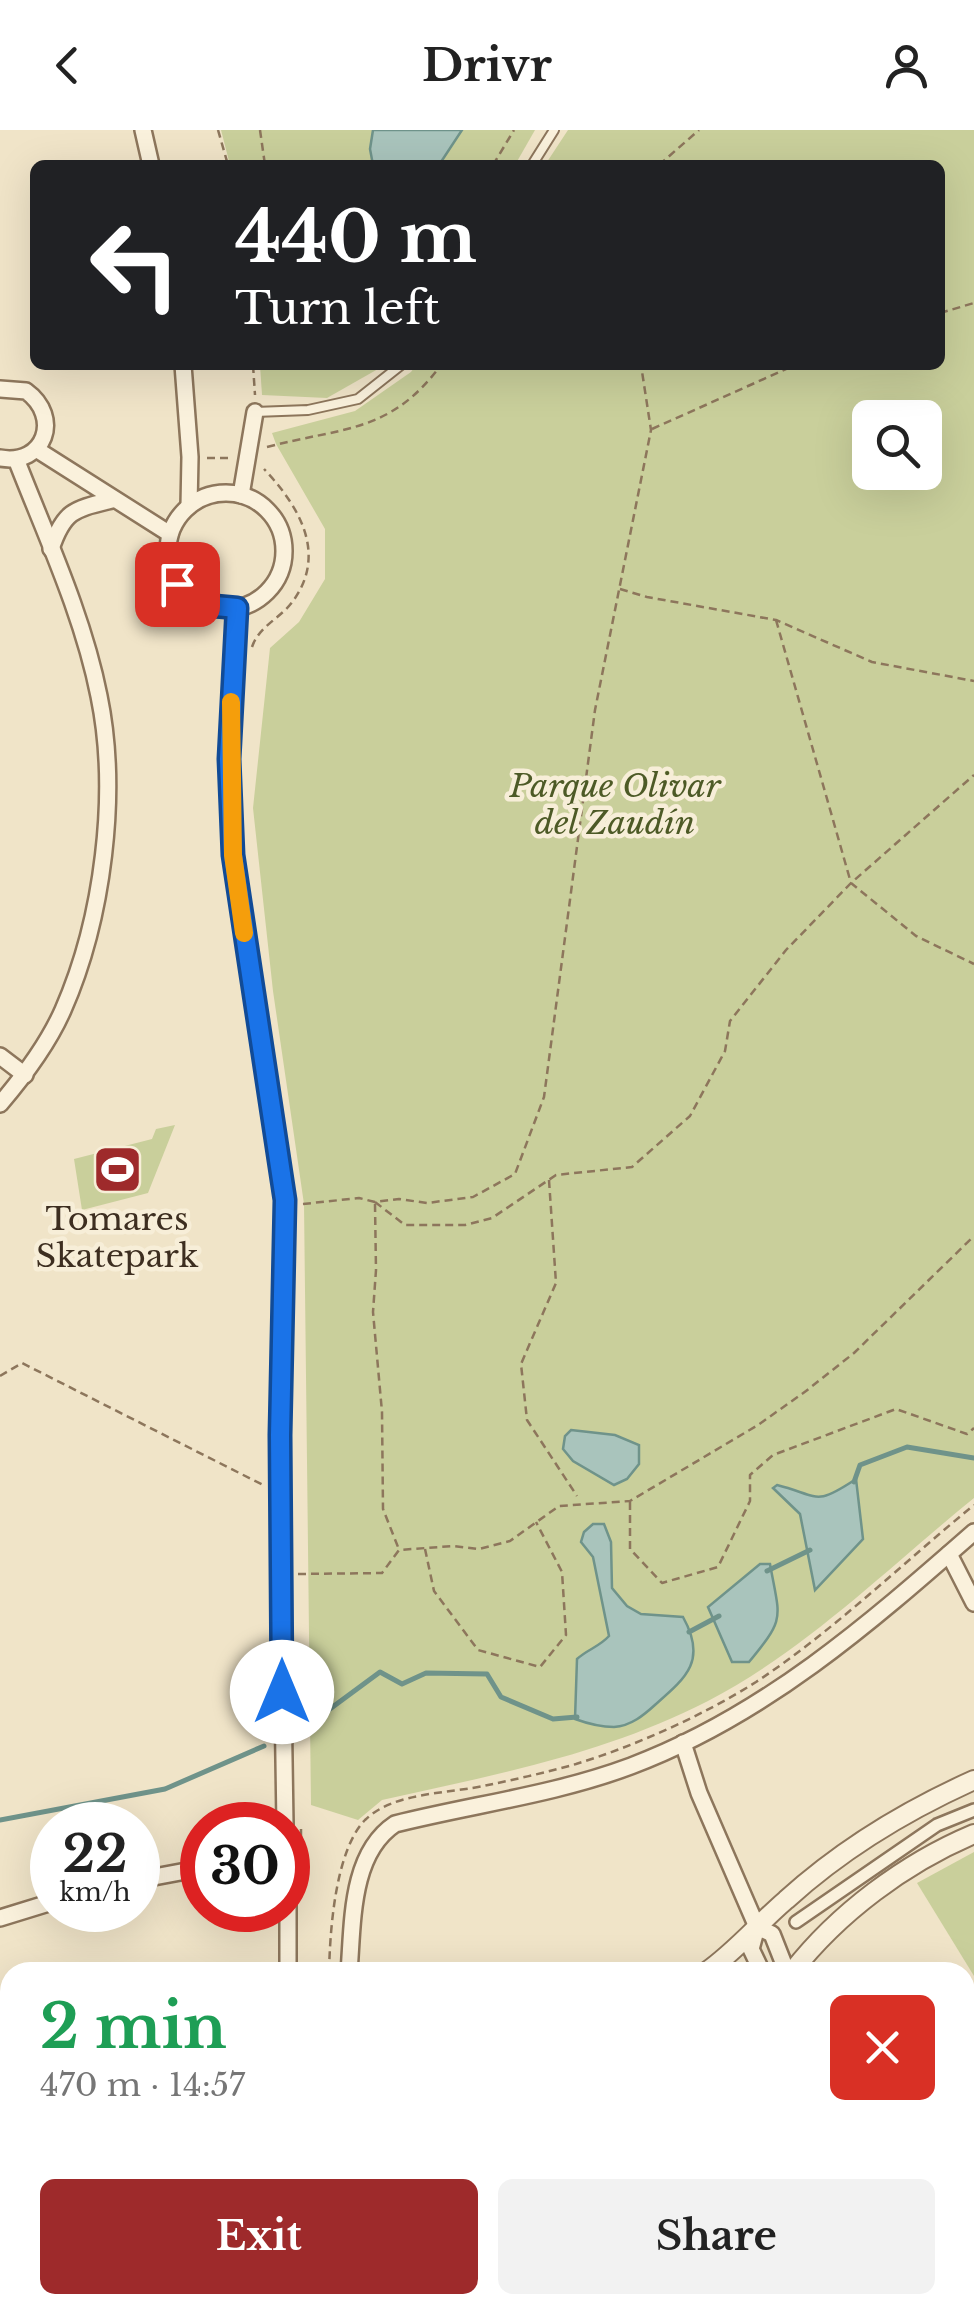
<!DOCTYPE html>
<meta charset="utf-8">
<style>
body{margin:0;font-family:"Libre Baskerville",serif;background:#f2f2f2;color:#222;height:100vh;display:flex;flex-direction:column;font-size:38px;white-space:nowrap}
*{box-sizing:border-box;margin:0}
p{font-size:32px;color:#767676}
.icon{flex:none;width:55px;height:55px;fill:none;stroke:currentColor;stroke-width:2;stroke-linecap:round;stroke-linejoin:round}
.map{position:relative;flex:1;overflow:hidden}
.drawer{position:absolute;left:0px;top:1832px;width:975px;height:352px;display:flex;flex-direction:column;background:#fff;border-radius:30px 30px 0 0;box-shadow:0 10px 40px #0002}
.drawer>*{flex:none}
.hud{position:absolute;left:30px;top:30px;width:915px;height:210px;border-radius:15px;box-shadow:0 10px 40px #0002;background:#202124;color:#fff;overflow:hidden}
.buttons{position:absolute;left:852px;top:270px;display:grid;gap:20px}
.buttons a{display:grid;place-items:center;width:90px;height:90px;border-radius:15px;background:#fff;box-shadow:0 10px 40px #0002;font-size:50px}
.speed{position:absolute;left:30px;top:1672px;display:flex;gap:20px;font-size:50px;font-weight:700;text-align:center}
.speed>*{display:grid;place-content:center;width:130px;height:130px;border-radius:50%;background:#fff;box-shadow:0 10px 40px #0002;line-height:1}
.speed small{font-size:25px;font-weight:400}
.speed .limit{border:15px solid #d22;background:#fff;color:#111}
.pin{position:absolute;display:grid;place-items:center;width:85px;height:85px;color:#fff;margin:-42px;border-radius:20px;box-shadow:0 5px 15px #0006}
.me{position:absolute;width:110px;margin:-55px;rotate:0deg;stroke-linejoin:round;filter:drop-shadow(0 0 8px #0008)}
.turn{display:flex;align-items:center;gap:35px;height:210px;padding:0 40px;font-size:45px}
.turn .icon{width:130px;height:130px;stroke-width:2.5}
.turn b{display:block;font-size:70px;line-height:85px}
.round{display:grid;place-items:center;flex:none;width:105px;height:105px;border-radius:15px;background:#f2f2f2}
.overview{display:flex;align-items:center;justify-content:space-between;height:170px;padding:0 40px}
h1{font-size:60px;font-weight:700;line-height:75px;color:#1e9e55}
.primary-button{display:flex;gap:20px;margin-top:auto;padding:20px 40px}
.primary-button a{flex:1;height:115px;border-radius:15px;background:#9e2a2b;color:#fff;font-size:40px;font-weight:700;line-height:115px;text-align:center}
.primary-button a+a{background:#f2f2f2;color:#222}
header{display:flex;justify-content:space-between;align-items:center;height:130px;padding:0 40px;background:#fff;font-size:45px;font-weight:700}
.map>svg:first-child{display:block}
.green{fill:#c9cf9b;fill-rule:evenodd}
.water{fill:#a9c4bc;stroke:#6f938a;stroke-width:2.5}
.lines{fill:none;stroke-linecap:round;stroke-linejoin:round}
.stream{stroke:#6f938a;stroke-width:5}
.service-casing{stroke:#8d765c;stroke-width:12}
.pedestrian-casing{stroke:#8d765c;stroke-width:16}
.minor-casing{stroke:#8d765c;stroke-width:20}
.tertiary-casing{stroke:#8d765c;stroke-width:22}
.path{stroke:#8d765c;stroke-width:2.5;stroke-dasharray:8 5;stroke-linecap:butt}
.service{stroke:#faf1dc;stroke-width:8}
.pedestrian{stroke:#faf1dc;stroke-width:11}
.minor{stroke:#faf1dc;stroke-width:15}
.tertiary{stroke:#faf1dc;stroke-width:18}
.route-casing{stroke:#114b97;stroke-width:25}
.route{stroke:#1a73e8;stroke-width:18}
.slow{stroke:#f59e0b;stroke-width:18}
.labels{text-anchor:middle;stroke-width:9;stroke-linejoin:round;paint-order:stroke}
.park-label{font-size:32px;font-style:italic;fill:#4d5a26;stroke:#f7eed8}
.poi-label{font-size:32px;fill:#3d2e20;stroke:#f7eed8}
</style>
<header><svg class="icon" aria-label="back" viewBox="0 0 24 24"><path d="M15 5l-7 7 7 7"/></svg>Drivr<svg class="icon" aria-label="person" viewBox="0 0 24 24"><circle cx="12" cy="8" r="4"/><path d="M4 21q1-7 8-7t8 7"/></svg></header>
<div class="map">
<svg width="974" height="2184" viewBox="0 0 974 2184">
<rect width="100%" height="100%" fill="#f0e4c8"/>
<g class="green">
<path d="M221,0H535L515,35H230Z"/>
<path d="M568,0H974V1368C890,1436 805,1521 708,1571C605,1624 495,1645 382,1670L358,1690L311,1675L304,1074L273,861L253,678L270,518L299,492L325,449V399L276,314L272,303L355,281L411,242L416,235H940V35H545ZM870,288H925V342H870Z"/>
<path d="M260,235H385L327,268L262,265Z"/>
<path d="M175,995L148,1063L82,1080L74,1029L152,1009L156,999Z"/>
<path d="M974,1722V1846L917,1753Z"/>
<path d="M262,2175H319L322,2184H265Z"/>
<path d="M357,2175H424L397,2184H360Z"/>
</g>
<g class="water">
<path d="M373,0H462L439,35H373L370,19Z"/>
<path d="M571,1300L615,1305L639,1315V1334L627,1349L614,1355L573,1331L563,1319L565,1306Z"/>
<path d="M856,1349L863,1409L815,1460L800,1384L773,1358L777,1355C820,1366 814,1377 856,1349Z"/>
<path d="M593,1394H604L611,1412L612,1458L627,1476L641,1484L683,1487C707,1530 687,1547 656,1574C644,1585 631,1596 614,1597C603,1597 586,1593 575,1589L577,1529C588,1519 599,1517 609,1506L593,1427L581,1412L584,1402Z"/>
<path d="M760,1434H770C780,1490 786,1487 749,1532H732L708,1477Z"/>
</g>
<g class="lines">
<g class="stream">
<path d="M854,1352L860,1335L907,1317L974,1328"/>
<path d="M767,1441L810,1420"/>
<path d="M689,1502L719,1486"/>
<path d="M319,1587L380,1542L402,1554L426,1543L487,1544L501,1567L553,1589L577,1587"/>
<path d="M0,1690L165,1659L264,1616"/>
</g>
<defs>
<g id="service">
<path d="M532,35L554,0"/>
<path d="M255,282L308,280L358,269L401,235"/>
</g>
<path id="pedestrian" d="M796,1792L937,1695L974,1680"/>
<g id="minor">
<path d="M143,0L151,35"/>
<path d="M183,235L190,327L189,376"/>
<path d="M0,259L26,261C62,287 45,336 0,328"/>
<path d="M36,319L170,404"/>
<circle cx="226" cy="421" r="58"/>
<path d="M241,365L255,282"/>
<path d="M51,419C64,380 75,379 112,370"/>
<path d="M237,479L229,629L233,725L285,1070L279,1305L285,1695"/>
<path d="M0,926L25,945"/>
<path d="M0,974C24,946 48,914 63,880C103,789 119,663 99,566C83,485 46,406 16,329"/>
<path d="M949,1424L974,1473"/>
<path d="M683,1613L699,1663L757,1797"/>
<path d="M288,1725V1842"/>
<path d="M138,1750L202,1738"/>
<path d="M0,1788L52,1772"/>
<path d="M757,1797L772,1804L785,1837L784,1842"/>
<path d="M757,1797L751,1819L762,1842"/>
<path d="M349,1842C353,1793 350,1724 395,1694C475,1674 553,1665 631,1636C764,1586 869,1494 974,1402"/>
<path d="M965,1905L974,1907"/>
<path d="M965,2102L974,2114"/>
<path d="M243,2175L246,2184"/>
<path d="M340,2175L343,2184"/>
<path d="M901,2175L910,2184"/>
<path d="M26,2184L80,2175"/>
<path d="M435,2184L464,2175"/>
<path d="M802,2184L821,2175"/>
</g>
<g id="tertiary">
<path d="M706,1842C735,1822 758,1794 786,1770C842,1719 905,1681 974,1650"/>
<path d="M792,1842C838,1783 905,1733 974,1704"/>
<path d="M0,2018L10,2016"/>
<path d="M0,2068L10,2066"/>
</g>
</defs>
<use href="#service" class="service-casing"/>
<use href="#pedestrian" class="pedestrian-casing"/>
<use href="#minor" class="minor-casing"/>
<use href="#tertiary" class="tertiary-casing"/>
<g class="path">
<path d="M218,0L228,35"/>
<path d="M260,0L265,35"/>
<path d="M493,35L514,0"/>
<path d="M659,35L699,0"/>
<path d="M940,183L974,173"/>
<path d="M253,235L255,265"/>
<path d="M652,299L795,235"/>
<path d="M267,317C342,297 390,304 441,235"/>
<path d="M207,328H229"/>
<path d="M620,459L647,467L776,490L872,532L974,551"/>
<path d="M776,490L851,753L916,806L974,834"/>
<path d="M252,517C259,496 281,488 293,471C328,423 298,375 264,339"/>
<path d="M549,1050L556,1153L521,1234L527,1290L577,1366"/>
<path d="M375,1072L405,1095H465L492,1088L556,1045L632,1037L690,986L725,921L730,891L786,820L851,753L974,645"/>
<path d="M303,1074L359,1068L375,1072L399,1069L427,1073L473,1067L515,1044L544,967L595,580L651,300L641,235"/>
<path d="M375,1074L376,1140L373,1182L382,1282L383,1379L398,1417"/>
<path d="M0,1246L22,1233L265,1356"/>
<path d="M630,1372V1419L662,1453L718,1437L750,1371V1345L773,1325L896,1279L967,1304L974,1298"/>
<path d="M425,1419L434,1461L478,1520L540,1537L566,1505L562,1442L536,1392"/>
<path d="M298,1444L382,1443L399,1420L453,1416L479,1419L510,1411L559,1376L630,1371L758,1295L806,1261L854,1223L974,1106"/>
<path d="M301,1699V1716"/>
<path d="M329,1842C330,1801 335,1721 365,1690C395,1661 450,1664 488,1655C517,1649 548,1642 576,1634C635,1616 704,1585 756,1552C832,1502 903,1433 974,1375"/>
<path d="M274,2175L276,2184"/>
<path d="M308,2175L310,2184"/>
</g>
<use href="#service" class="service"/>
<use href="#pedestrian" class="pedestrian"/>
<use href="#minor" class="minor"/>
<use href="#tertiary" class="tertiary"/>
</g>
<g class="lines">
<defs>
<path id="route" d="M177,454L204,475L237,478L229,629L233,725L285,1070L280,1305L282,1562"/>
</defs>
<use href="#route" class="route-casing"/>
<use href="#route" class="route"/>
<path class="slow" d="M231,572L233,725L244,803"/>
</g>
<defs>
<symbol id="stadium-square" viewBox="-11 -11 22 22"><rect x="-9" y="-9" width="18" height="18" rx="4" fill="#9e2a2b" stroke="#f7eed8"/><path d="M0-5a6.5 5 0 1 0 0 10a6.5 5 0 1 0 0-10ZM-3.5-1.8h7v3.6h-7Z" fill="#fff"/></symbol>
</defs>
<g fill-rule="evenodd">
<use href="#stadium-square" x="90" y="1012" width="55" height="55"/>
</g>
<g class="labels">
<g class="park-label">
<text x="615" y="667">Parque Olivar<tspan x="615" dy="37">del Zaudín</tspan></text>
</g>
<g class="poi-label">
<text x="117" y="1100">Tomares<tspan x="117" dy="37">Skatepark</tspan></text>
</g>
</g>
</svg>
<div class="buttons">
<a><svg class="icon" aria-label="search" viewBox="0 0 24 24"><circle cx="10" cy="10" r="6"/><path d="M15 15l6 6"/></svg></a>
</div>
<div class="speed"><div>22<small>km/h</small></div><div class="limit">30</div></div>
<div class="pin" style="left:177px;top:454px;background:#d93025"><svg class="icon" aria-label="arrive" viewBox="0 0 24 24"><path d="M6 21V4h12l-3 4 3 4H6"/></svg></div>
<svg class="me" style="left:282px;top:1562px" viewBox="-20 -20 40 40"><circle r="19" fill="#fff"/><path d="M0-13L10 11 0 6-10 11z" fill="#1a73e8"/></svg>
<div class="hud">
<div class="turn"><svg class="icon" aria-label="left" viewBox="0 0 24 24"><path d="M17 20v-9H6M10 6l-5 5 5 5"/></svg><div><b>440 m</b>Turn left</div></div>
</div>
<section class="drawer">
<div class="overview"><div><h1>2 min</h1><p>470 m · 14:57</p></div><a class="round" style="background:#d93025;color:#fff"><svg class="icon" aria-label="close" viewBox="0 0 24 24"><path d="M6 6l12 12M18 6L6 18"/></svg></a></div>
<div class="primary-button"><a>Exit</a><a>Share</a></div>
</section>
</div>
